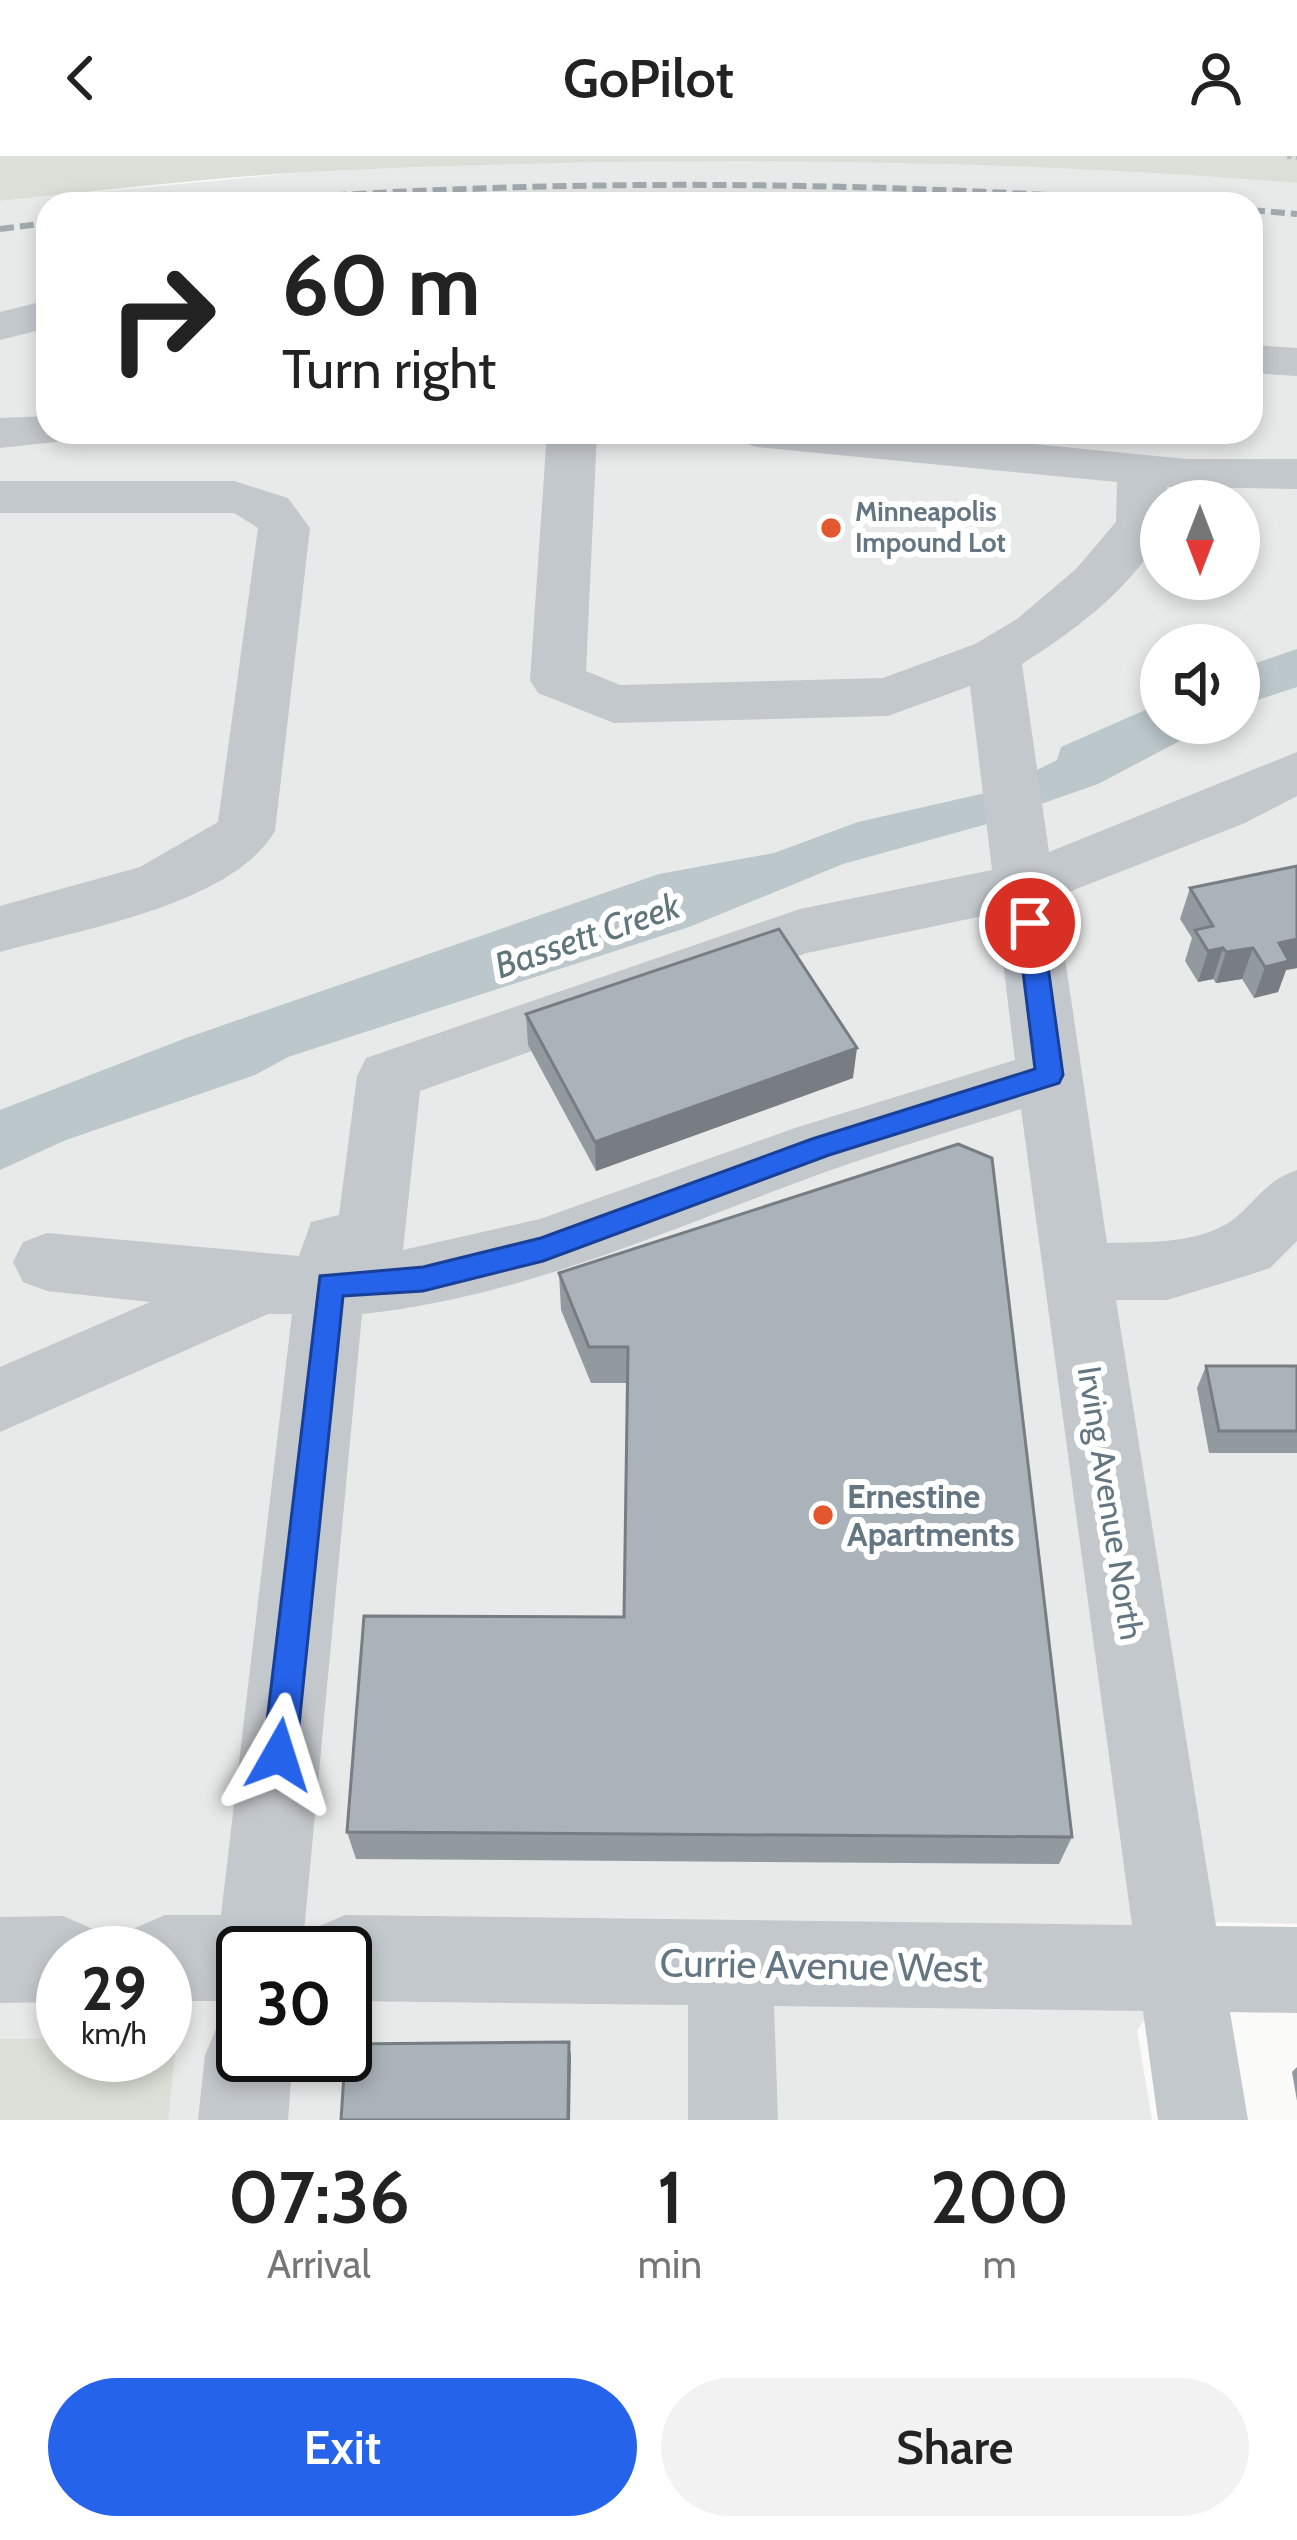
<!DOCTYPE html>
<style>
body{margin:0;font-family:Cabin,sans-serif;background:#f2f2f2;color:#222;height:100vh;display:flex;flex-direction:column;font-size:45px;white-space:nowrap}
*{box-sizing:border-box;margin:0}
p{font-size:39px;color:#767676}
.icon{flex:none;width:66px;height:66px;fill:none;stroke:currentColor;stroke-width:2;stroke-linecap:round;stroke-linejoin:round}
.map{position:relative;height:1964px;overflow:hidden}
.drawer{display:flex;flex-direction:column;background:#fff;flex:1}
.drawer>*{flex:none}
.guide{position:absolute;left:36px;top:36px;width:1227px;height:252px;border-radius:36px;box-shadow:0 6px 18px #0003;background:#fff;color:#222;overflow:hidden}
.needle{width:78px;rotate:180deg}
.buttons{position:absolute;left:1140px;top:324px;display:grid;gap:24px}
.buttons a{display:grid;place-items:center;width:120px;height:120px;border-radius:50%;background:#fff;box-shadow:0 6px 18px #0003;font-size:60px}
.speed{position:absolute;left:36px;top:1770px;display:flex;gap:24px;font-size:60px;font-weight:700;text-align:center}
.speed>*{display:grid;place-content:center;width:156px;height:156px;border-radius:50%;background:#fff;box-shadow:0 6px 18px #0003;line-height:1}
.speed small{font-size:30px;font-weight:400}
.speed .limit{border:6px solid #111;border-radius:18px;background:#fff;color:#111}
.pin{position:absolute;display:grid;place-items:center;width:102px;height:102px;color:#fff;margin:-51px;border:6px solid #fff;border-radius:50%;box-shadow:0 3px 12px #0007}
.me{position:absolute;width:132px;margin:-66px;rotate:6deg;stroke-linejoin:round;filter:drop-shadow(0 0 9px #0008)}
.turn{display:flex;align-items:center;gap:42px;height:252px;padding:0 48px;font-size:54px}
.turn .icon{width:156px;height:156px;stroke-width:2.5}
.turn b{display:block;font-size:84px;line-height:102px}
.eta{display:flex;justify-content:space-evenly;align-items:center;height:204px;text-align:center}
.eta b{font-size:72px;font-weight:600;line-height:84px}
.action{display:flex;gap:24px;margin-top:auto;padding:24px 48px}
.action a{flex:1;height:138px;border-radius:72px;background:#2563eb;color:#fff;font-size:48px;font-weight:600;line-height:138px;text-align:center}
.action a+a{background:#f2f2f2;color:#222}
header{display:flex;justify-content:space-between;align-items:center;height:156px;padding:0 48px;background:#fff;font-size:54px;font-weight:600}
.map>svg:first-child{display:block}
.built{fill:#e8e9e9;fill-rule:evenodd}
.green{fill:#dadfd7}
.water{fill:#bbc7cb}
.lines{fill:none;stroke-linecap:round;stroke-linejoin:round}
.path{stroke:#bbbfc2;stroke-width:6;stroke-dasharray:4.5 4.5;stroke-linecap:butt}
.minor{fill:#c3c8cc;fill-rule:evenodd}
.rail{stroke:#a2aab0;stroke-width:6;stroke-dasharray:14 6;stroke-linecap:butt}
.wall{fill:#929a9f}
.shaded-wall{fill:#777d82}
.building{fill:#aab3b9;stroke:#777d82;stroke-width:3}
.route{fill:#2563eb;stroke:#184099;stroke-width:3}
.poi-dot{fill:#e4572e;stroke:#fff;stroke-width:4.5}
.labels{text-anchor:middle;stroke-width:12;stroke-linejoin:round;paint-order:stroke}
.far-poi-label{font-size:27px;font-weight:bold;fill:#657683;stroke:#fff;text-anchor:start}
.poi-label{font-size:33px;font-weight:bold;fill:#657683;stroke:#fff;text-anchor:start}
.street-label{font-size:33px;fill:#657683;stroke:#fff}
.water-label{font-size:36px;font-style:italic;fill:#60757c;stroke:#fff}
.near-street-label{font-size:39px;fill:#657683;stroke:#fff}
</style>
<header><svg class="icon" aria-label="back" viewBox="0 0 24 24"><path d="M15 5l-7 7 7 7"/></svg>GoPilot<svg class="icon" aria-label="person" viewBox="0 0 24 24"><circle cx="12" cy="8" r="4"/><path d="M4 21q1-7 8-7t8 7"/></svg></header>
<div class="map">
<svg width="1297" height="1964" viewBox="0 0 1297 1964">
<rect width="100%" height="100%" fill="#fafaf8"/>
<path class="built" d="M957,3L1145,12L1297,27V1768L1217,1766L1137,1874L1152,1964H0V45L307,16L593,4ZM48,48H1251V276H48ZM1161,345H1239V423H1161ZM1161,489H1239V567H1161ZM63,1797H165V1899H63ZM243,1797H345V1899H243Z"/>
<g class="green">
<path d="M0,0H1297V27C969,0 637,0 308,16C205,22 102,35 0,45Z"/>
<path d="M0,1883H63V1899H165V1886L176,1888L168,1964H0Z"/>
</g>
<g class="water">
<path d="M1297,493V531L1239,550V513Z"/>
<path d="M1161,547V567H1214L1098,628L1035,650L1031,617L1057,604L1061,591Z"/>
<path d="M994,635L998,665L843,708L689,771L288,901L255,919L66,984L0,1014V954L186,882L659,718L774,697L858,666Z"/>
</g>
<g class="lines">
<path class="path" d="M1287,0L1297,1"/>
<g class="minor">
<path d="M48,144V172L0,184V156Z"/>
<path d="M1251,189L1297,192V220L1251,217Z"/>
<path d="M48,260V276H72L65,285L0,292V262Z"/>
<path d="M547,276H597L586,515L620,529L883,522L975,488L1017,463L1076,413L1116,366L1117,326L757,291L740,286L732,276H910L1186,303H1297V333L1167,331V345H1161C1161,357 1164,373 1158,383C1129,435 1071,477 1022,508L1049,696L1297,596V640L1245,667L1056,741L1107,1087C1145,1086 1186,1088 1221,1071C1251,1056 1260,1026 1297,1014V1085L1270,1112L1246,1120L1167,1144H1116L1216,1770L1297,1771V1857L1230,1856L1248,1964H1158L1143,1855L774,1850L778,1964H688V1849L345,1845V1797H304L315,1772L345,1759L1132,1769L1021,953C942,978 862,1001 785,1031C647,1083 510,1143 362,1158L302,1797H243V1845H165V1797H124L135,1772L165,1759H221L292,1158H268L0,1276V1211L150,1146L47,1135L23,1126L13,1106L23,1086L47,1077L299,1100L311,1066L339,1059L357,920L366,902L800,753L992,714L970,530L888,560L614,567L538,537L530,524ZM997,757L1015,904L798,971L540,1063L403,1094L420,935L807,797Z"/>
<path d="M0,325H234L288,342L310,372L275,675C232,749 78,774 0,796V750L140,711L218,666L258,372L234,357H0Z"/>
<path d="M63,1760L93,1773L103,1797H63V1846L0,1847V1761Z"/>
<path d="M243,1858V1899H293L288,1964H198L205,1899L218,1868Z"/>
</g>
<g class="rail">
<path d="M213,48C539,21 862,24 1188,48"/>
<path d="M1251,54L1297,58"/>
<path d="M0,73L48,67"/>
</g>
</g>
<g class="wall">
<path d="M1297,710V812L1286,814L1278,836L1254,842L1242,823L1216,827L1213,823L1198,826L1185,805L1192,782L1180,763L1190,732Z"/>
<path d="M526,858L853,922L596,1015L528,889Z"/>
<path d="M958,988L1072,1681L1059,1708L356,1703L347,1676L624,1461L627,1227H591L561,1154L559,1117Z"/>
<path d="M1206,1210H1297V1297H1209L1197,1232Z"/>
<path d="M1297,1911V1945L1292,1916Z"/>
</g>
<g class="shaded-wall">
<path d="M1297,783V812L1286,814L1278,836L1254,842L1265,811L1279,787Z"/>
<path d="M1223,792L1213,823L1198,826L1208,795Z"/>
<path d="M1253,792L1242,823L1216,827L1226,796Z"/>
<path d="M857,892L853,922L596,1015L595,986Z"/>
<path d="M569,1886L571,1900L570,1964H568Z"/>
</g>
<g class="building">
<path d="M1297,710V783L1279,787L1289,805L1265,811L1253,792L1226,796L1223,792L1208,795L1195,774L1213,770L1190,732Z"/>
<path d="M779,773L857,892L595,986L526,858Z"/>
<path d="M958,988L992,1002L1072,1681L347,1676L364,1460L624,1461L628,1191H589L559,1117Z"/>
<path d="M1206,1210H1297V1275H1219Z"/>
<path d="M569,1886L568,1964H341L346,1888Z"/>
</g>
<path class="route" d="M1030,758L1042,767L1063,919L1059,927L829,999L543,1105L423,1135L343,1140L296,1599L291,1611L279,1616L268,1611L263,1599L320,1120L423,1111L541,1082L812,983L1035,913L1017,767Z"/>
<g class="poi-dot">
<circle cx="831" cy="372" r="12"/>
<circle cx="823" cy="1359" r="12"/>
</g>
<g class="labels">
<g class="far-poi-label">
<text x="855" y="365">Minneapolis<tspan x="855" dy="31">Impound Lot</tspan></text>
</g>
<g class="poi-label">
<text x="847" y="1352">Ernestine<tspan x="847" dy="38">Apartments</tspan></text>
</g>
<g class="street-label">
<text transform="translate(1111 1347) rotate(81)" y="12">Irving Avenue North</text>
</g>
<g class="water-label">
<text transform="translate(587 779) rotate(-19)" y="13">Bassett Creek</text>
</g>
<g class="near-street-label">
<text transform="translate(821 1809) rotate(1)" y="14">Currie Avenue West</text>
</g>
</g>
</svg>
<div class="buttons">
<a><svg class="needle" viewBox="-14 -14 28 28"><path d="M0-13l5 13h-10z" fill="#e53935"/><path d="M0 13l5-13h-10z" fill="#767676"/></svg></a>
<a><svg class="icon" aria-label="sound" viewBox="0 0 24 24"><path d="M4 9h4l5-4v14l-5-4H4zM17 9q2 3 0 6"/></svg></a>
</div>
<div class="speed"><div>29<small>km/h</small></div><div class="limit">30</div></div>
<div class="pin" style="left:1030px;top:767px;background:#d93025"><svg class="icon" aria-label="arrive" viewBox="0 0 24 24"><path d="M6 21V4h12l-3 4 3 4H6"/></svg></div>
<svg class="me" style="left:279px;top:1599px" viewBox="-20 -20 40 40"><path d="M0-17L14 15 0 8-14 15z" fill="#2563eb" stroke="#fff" stroke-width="4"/></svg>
<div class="guide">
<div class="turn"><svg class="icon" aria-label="right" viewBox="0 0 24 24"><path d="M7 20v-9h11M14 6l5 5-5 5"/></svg><div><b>60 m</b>Turn right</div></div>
</div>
</div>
<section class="drawer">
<div class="eta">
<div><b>07:36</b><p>Arrival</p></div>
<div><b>1</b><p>min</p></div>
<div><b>200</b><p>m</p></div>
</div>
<div class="action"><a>Exit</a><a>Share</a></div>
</section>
